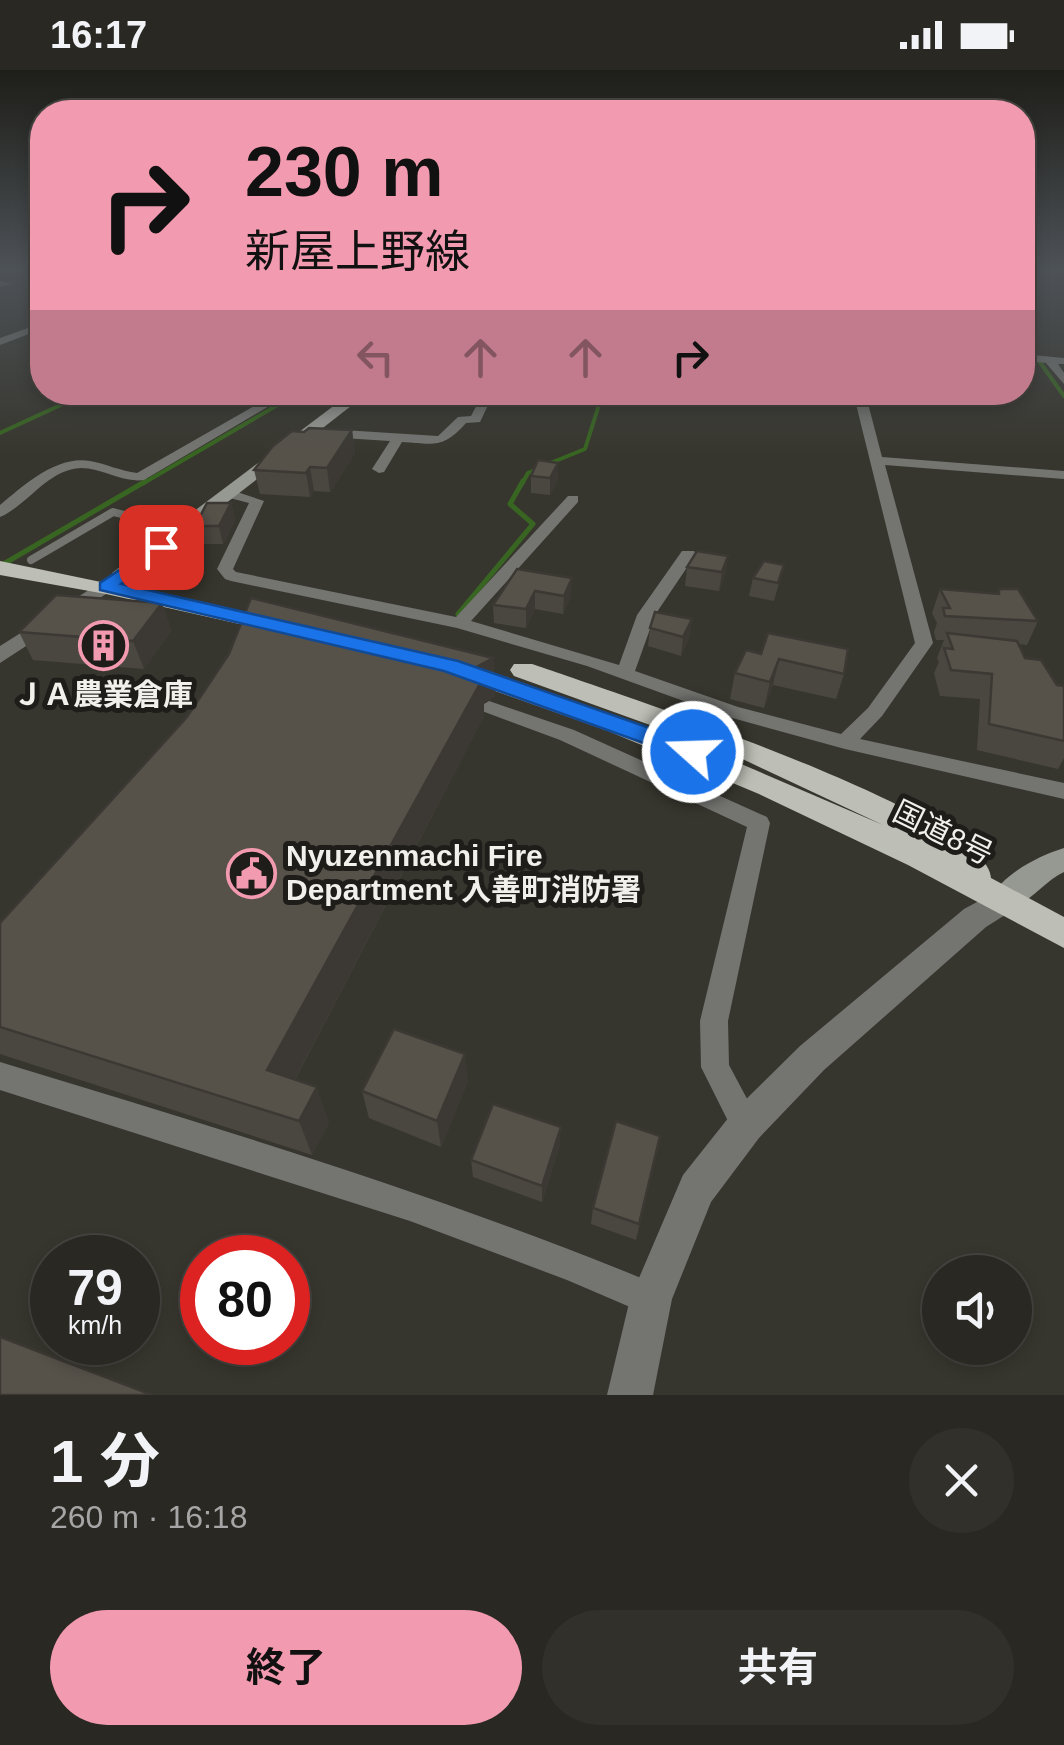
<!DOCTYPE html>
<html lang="ja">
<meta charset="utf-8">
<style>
body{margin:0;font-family:Arial,"Noto Sans JP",sans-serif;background:#31302a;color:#f1f3f6;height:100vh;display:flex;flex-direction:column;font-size:38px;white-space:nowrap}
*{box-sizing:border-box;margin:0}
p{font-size:32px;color:#a5a6a5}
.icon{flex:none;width:55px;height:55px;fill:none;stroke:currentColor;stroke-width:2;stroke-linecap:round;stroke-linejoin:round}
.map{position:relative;height:1325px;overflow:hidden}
.side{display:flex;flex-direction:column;background:#292822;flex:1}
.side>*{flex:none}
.top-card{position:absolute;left:30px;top:30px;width:1005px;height:305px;border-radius:40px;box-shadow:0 5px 15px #0003,0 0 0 2px #454440;background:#f29aaf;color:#111;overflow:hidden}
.controls{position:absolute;left:922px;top:1185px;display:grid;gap:20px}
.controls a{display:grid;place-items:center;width:110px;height:110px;border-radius:50%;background:#292822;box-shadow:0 5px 15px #0003,0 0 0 2px #454440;font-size:50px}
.speed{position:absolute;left:30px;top:1165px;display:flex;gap:20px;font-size:50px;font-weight:700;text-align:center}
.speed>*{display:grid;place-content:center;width:130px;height:130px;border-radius:50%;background:#292822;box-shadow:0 5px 15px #0003,0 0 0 2px #454440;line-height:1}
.speed small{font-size:25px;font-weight:400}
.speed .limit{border:15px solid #d22;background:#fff;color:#111}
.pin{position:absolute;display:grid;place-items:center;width:85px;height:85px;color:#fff;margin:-42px;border-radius:20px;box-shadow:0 5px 15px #0006}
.me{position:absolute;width:110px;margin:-55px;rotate:290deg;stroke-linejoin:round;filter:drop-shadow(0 0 8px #0008)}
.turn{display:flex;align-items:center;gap:35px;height:210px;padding:0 50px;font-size:45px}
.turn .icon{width:130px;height:130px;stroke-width:2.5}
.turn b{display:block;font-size:70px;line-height:85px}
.lanes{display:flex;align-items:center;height:95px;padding:0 50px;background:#0003;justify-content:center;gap:50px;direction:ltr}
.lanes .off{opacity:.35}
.round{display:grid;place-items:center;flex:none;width:105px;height:105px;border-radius:52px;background:#31302a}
.headline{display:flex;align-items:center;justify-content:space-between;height:170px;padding:0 50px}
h1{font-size:60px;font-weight:700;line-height:75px}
.cta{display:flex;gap:20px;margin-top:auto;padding:20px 50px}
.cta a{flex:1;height:115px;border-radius:60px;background:#f29aaf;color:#111;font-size:40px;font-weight:700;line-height:115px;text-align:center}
.cta a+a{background:#31302a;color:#f1f3f6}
.status{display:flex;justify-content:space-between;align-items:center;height:70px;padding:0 50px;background:#292822;direction:ltr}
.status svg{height:28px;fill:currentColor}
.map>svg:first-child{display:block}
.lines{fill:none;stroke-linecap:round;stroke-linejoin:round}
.stream-far2{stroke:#386521;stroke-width:2.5}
.stream-far1{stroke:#386521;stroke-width:4}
.stream{stroke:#386521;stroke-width:5}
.service{stroke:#747571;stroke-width:8}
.minor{fill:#747571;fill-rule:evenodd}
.tertiary{fill:#747571;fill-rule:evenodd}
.secondary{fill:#969892;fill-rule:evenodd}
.trunk{fill:#bdbfb6;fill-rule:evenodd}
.wall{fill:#4a4740}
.shaded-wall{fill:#3c3934}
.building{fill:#56524a;stroke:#3c3934;stroke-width:2.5}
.route{fill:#1a73e8;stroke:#114b97;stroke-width:2.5}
.labels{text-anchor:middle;stroke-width:10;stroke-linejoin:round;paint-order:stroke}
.poi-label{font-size:30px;font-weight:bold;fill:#f1f0eb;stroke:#1e1d1a}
.street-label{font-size:30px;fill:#f1f0eb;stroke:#1e1d1a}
</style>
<div class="status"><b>16:17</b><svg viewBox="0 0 49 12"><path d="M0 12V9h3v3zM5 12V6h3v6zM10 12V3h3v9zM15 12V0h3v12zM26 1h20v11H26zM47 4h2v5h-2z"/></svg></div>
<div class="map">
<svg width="1064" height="1325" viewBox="0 0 1064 1325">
<rect width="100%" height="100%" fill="#37362e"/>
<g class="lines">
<path class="stream-far2" d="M1022,267L1041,294"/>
<g class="stream-far1">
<path d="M1039,291L1064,326"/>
<path d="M0,363L89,322"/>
<path d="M548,394L585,379L603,322"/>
<path d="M142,414L300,322"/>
<path d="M522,414L528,403L537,399"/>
</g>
<g class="stream">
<path d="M0,496L146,411"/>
<path d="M458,544L533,454L510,434L523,411"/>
</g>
<path class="service" d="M31,490L113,442L183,460"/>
<g class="minor">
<path d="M0,211L12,214L0,217Z"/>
<path d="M42,253V259L0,275V268Z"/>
<path d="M1022,284L1064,288V294H1058L1064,303V314L1046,293L1022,290Z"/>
<path d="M279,322H293L144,410C122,413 103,398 81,398C48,399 28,435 0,447V435C24,415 57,385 90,391C106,394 121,401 137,403Z"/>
<path d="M853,322H865L882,387L1064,401V409L885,395L933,573L882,646L860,669L1064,713V729L845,679L725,646L587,596L457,558L231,511L225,509L217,499L249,433L226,427V421L231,420L264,431L233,499L236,502L456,547L568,426H578V432L471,551L619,595L637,545L682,481H694L696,484L655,545L635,601L738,637L841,664L868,638L915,573Z"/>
<path d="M481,327L491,329L480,352L466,353C443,379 434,374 402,372L384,402L379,403L372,399L390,371L327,367L321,363L327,359L438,366L458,347L471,346Z"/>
<path d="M489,631L574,660L767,747L770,753L728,951L729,995L761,1055L757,1065L746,1070L735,1065L701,997L700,951L747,757L560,670L482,641L479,637Z"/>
<path d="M0,992C224,1060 447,1127 663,1217L668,1229L663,1241L651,1246L567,1210L410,1151L0,1020Z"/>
</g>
<g class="tertiary">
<path d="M119,501L126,503V511L0,593V576Z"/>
<path d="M1005,817L1016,820L1020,829L1016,838L986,857L824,1000L759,1068L711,1132L672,1229L653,1325H607L630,1229L683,1105L733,1042L800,976L964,839Z"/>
</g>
<g class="secondary">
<path d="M352,322H369L126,511H112V503Z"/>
<path d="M1064,778V802C1041,812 1021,847 994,838L990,829C1003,804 1038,786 1064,778Z"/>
</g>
<g class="trunk">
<path d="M0,491L279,549L291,556L279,563L106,524L0,505Z"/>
<path d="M462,592L704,678L883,755L736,686L514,606L510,600L514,594H532C598,617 991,745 991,808L1064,847V878L908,795L759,724L608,661L453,606L449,600L453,594Z"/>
</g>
</g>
<g class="wall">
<path d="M1022,256L1034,269L1029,281L1022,280Z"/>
<path d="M410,322H507L503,327L482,323L471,334L411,330Z"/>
<path d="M669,322H695L694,326Z"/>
<path d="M352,360L355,383L330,422L314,421L310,427L260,424L254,400L304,362Z"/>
<path d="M531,406L558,410L550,425L531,423Z"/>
<path d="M231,433L235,450L223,474H200L195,456Z"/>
<path d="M728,486L725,504L719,521L685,516L687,497Z"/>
<path d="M784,495L774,531L749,526L753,508Z"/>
<path d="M517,499L571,526L563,544L535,539L526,558L494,553L493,535Z"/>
<path d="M940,519L997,524L999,519L1038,551L1027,575L1018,574L1025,588L1057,615L1064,616V688L1058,699L977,680L980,629L940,626L934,603L939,592L937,588L944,570H936L934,562L937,553L932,543Z"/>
<path d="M162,533L171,561L144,599L33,590L19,562Z"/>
<path d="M692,549L689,568L681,586L648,576L650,558Z"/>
<path d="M746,580L844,604L836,629L773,615L764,638L730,629L735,603Z"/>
<path d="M493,588L495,626L484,632V646L295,1010L329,1052L312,1085L0,984V853Z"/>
<path d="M468,1011L441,1077L369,1048L362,1021Z"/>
<path d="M660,1066L636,1170L591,1154L593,1138Z"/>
<path d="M560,1074L542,1132L473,1107L471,1090Z"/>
</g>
<g class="shaded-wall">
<path d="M471,322H482L471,334Z"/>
<path d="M352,360L355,383L330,422L327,398Z"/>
<path d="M558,393V410L550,425V408Z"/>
<path d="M310,397L314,421L310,427L306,403Z"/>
<path d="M231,433L235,450L223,474L219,456Z"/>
<path d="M728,486L725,504L719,521L722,502Z"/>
<path d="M572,508L571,526L563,544L564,526Z"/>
<path d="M535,521V539L526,558V539Z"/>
<path d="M162,533L171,561L144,599L133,571Z"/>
<path d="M692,549L689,568L681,586L683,567Z"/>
<path d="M493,588L495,626L484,632V646L281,1036L267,1000L473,599Z"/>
<path d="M779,589L773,615L764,638L770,612Z"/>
<path d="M465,984L468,1011L441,1077L437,1051Z"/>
<path d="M317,1017L329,1052L312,1085L299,1051Z"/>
<path d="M561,1057L560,1074L542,1132V1116Z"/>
</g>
<g class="building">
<path d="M1022,256L1034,269H1022Z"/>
<path d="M309,358L352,360L327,398L310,397L306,403L254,400L273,376L292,361L304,362Z"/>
<path d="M538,390L558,393L550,408L531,406Z"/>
<path d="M207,433H231L219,456H195Z"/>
<path d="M697,481L728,486L722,502L687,497Z"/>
<path d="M764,491L784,495L778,513L753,508Z"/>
<path d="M517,499L572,508L564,526L535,521L526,539L493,535Z"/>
<path d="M940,519L999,524V519H1018L1038,551L945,546L943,538H950Z"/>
<path d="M56,525L162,533L133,571L19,562Z"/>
<path d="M251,528L493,588L473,599L483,608L267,1000L317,1017L299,1051L0,957V853L187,647L229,584Z"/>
<path d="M655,542L692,549L683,567L650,558Z"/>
<path d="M768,563L848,579L844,604L779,589L770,612L735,603L746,580L761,584Z"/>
<path d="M947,563L1017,571L1025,588L1041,590L1057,615L1064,616V671L989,654L992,604L951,600L944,578L953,579Z"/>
<path d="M394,959L465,984L437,1051L362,1021Z"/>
<path d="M493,1034L561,1057L542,1116L471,1090Z"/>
<path d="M616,1051L660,1066L639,1154L593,1138Z"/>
<path d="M0,1267L152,1325H0Z"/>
</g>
<linearGradient id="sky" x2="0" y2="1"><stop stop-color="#1e1e19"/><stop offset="0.52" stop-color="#4d5257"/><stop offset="1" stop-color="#4d5257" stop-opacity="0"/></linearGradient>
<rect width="1064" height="384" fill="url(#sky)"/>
<path class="route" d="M161,472L169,477L167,480L121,514L458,591L701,676L704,682L701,688H685L444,601L100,520V513Z"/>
<defs>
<symbol id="building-ring" viewBox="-11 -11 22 22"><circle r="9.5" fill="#1e1d1a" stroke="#f29aaf" stroke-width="1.5"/><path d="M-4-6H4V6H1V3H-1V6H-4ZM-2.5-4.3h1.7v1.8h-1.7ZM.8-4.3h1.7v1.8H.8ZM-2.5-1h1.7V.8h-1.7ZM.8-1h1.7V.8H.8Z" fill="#f29aaf"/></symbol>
<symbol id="civic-ring" viewBox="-11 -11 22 22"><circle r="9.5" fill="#1e1d1a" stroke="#f29aaf" stroke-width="1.5"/><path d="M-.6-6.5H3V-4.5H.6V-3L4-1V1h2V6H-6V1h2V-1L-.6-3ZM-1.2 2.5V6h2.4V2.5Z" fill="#f29aaf"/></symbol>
</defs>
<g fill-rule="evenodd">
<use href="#building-ring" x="76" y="548" width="55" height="55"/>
<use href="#civic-ring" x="224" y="776" width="55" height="55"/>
</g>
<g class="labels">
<g class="poi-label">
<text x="103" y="635">ＪＡ農業倉庫</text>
<text x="286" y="796" text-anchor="start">Nyuzenmachi Fire<tspan x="286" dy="34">Department 入善町消防署</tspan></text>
</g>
<g class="street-label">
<text transform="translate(943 763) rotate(26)" y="10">国道8号</text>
</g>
</g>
</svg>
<div class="controls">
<a><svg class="icon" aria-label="sound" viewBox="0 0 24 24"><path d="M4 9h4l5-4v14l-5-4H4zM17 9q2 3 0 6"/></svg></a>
</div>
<div class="speed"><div>79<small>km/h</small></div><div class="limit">80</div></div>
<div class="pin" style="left:161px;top:477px;background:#d93025"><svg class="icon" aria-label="arrive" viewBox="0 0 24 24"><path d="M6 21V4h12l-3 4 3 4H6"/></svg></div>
<svg class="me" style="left:693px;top:682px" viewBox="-20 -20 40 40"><circle r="17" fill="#1a73e8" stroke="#fff" stroke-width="3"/><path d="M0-11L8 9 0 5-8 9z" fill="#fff"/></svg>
<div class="top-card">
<div class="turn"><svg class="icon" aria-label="right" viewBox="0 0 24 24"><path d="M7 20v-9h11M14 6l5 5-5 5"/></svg><div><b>230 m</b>新屋上野線</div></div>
<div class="lanes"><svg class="icon off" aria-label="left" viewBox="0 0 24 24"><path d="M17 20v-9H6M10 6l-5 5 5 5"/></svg><svg class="icon off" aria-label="ahead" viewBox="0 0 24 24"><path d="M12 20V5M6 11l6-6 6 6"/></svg><svg class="icon off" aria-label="ahead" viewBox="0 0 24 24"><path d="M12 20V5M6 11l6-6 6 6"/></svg><svg class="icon" aria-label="right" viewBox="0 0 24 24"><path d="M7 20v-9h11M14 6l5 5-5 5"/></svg></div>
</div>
</div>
<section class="side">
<div class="headline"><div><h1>1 分</h1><p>260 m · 16:18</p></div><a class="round"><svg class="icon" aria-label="close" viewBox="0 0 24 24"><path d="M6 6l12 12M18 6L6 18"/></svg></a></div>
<div class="cta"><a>終了</a><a>共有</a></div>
</section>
